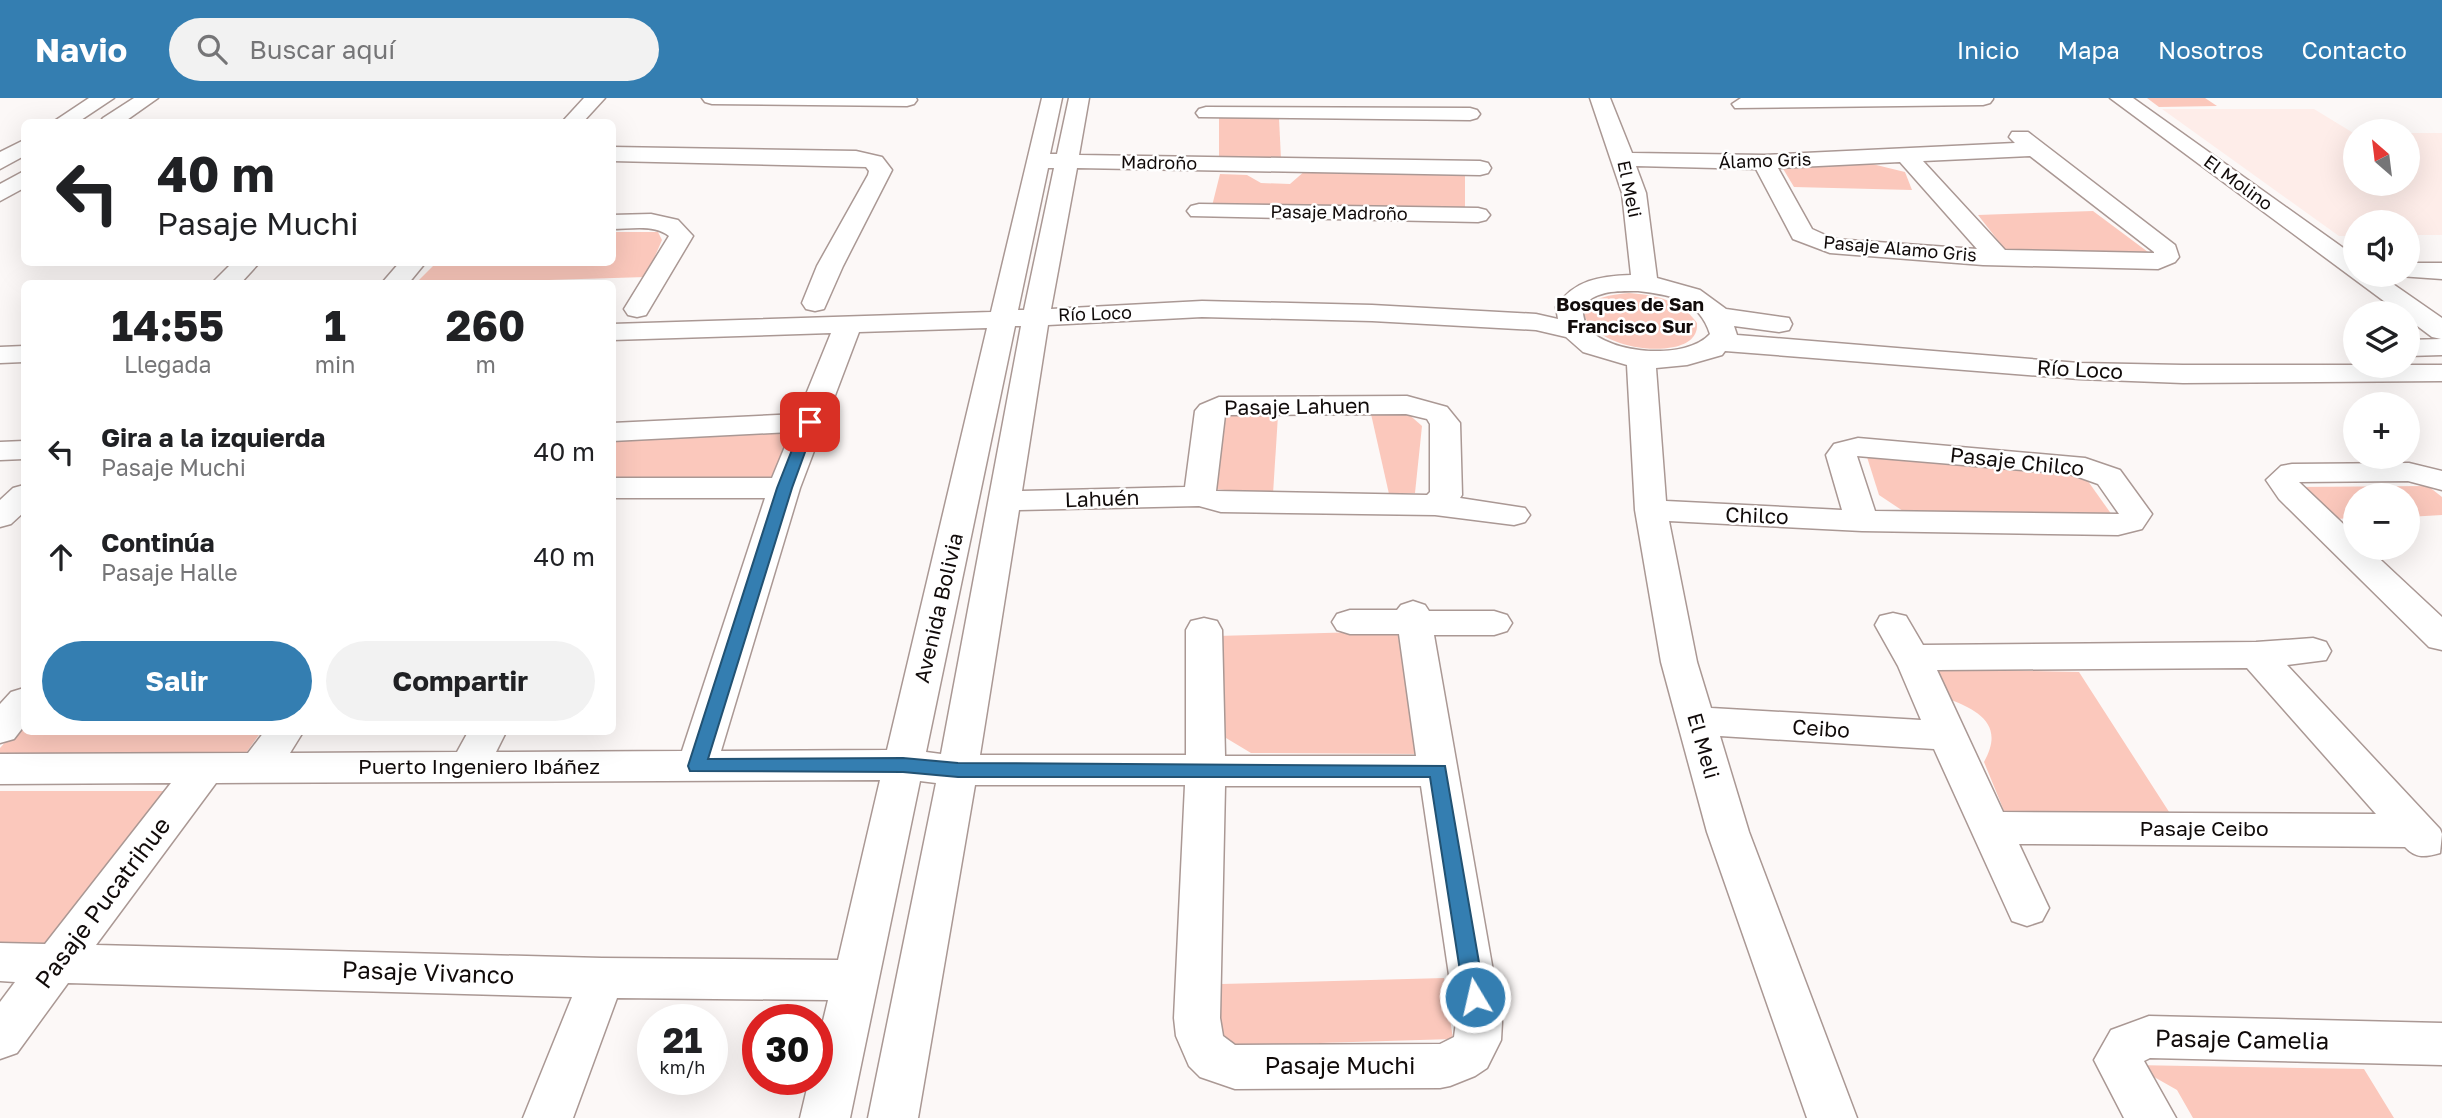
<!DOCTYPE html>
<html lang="es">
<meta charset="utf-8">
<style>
body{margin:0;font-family:"Golos Text",sans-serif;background:#f2f2f2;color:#202124;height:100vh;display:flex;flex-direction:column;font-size:26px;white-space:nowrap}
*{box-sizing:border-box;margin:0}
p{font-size:23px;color:#757577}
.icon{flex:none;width:38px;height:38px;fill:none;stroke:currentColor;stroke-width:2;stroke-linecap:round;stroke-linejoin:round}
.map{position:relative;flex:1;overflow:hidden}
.sheet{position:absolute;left:21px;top:182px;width:595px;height:455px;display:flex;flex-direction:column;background:#fff;border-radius:10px;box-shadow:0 7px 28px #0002}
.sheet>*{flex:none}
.top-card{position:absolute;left:21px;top:21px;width:595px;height:147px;border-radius:10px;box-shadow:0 7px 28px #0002;background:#fff;color:#202124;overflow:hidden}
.needle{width:46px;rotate:332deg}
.buttons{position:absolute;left:2343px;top:21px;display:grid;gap:14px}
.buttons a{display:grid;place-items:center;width:77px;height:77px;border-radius:50%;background:#fff;box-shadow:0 7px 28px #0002;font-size:35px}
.speed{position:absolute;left:637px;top:906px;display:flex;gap:14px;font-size:35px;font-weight:700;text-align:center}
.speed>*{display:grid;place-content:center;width:91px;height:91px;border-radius:50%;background:#fff;box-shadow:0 7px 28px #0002;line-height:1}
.speed small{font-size:18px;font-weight:400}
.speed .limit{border:10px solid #d22;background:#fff;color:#111}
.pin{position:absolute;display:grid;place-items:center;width:60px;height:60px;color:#fff;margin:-30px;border-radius:14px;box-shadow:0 4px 10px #0006}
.me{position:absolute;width:77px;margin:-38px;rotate:351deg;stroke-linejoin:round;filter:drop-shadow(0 0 5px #0008)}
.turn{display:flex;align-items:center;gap:24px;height:147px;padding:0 21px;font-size:32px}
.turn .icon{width:91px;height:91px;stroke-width:2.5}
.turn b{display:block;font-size:49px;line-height:60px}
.eta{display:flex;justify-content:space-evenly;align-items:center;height:119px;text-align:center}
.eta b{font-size:42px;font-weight:700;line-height:49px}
.action{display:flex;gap:14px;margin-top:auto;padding:14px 21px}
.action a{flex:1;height:80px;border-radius:42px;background:#347eb1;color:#fff;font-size:28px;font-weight:700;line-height:80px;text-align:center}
.action a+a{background:#f2f2f2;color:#202124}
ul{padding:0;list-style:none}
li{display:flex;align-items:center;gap:21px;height:105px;padding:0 21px}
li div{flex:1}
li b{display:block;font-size:26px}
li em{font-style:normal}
header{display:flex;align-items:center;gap:42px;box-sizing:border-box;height:98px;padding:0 35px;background:#347eb1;color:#fff}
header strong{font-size:33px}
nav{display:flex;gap:38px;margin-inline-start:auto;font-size:24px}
.search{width:490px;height:63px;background:#f2f2f2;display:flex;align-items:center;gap:18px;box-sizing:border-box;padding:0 24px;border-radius:38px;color:#757577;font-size:26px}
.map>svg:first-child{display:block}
.built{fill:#feede9}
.green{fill:#fbc8bc}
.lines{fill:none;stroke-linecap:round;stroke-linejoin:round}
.minor-casing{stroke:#aa9894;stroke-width:3}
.minor{fill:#fff;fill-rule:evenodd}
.route{fill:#347eb1;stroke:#225273;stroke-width:2}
.labels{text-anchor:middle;stroke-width:5;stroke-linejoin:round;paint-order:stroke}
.far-street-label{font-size:18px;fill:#110b0a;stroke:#fff}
.far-neighbourhood-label{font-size:19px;font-weight:bold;fill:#110b0a;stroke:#fff}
.street-label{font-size:21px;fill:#110b0a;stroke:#fff}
.near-street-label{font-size:24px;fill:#110b0a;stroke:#fff}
</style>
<header>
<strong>Navio</strong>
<div class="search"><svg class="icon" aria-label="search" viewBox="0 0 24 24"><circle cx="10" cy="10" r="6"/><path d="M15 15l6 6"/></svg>Buscar aquí</div>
<nav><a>Inicio</a><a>Mapa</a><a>Nosotros</a><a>Contacto</a></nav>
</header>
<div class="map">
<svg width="2442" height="1020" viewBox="0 0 2442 1020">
<rect width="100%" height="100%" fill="#fcf8f7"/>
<path class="built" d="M2162,11H2314L2355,36L2356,86H2408V35H2442V137H2408V124H2356L2355,138H2339Z"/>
<g class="green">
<path d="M2147,0H2205L2217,8L2159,9Z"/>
<path d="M1219,18L1279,20L1281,61L1219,60Z"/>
<path d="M1868,65L1905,74L1912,92L1794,89L1782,69Z"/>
<path d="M1306,72L1465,74V111L1212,108L1220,76L1247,77L1261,85L1290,86Z"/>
<path d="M2093,113L2148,154H2007L1978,117Z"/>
<path d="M613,134H658L662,142L646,179L415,186L436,165L612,164Z"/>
<path d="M1629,195C1655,197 1681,202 1697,225C1698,239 1688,246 1674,249C1610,262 1535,202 1629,195Z"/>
<path d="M1405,313L1422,328L1415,395L1389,396L1371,316Z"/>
<path d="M1215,316L1278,317L1273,396L1213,391Z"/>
<path d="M791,330L770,384L613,385V340Z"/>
<path d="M1867,359L2085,379L2112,417L1912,419L1879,397Z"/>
<path d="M2428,388L2442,399V417L2408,419V397H2356L2355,420L2334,421L2295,389Z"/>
<path d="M1397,533L1421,656L1251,655L1216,634V538Z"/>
<path d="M1933,571L2079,574L2173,720L2009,725L1984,664C2005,627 1979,612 1946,600Z"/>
<path d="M24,623V634H261L243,659L0,661V650Z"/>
<path d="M0,693H176L53,849L0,848Z"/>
<path d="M1444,880L1453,941L1221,948V886Z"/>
<path d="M2133,967L2364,971L2394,1020H2193L2177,992Z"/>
</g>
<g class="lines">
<defs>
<g id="minor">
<path d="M89,0H114L78,24H53Z"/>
<path d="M134,0H158L124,24H100L103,20Z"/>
<path d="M584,0H605L583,24H562Z"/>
<path d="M702,0H916L917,2L914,6L907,8L712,6L705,4Z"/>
<path d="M1042,0H1062L1050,56H1057L1069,0H1089L1079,57L1480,63L1488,65L1491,70L1488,75L1480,77L1077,70L1051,211L1202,203L1372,207L1536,216L1558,221L1556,209C1574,182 1600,178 1631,177L1622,95L1590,0H1610L1632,55L1764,57L2015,45L2009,39L2012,34H2028L2175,147L2179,159L2175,164L2158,171L1983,167L1830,155L1793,141L1756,71L1636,68L1646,95L1657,180L1700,192L1726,211L1789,220L1792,226L1789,232L1779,234L1734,228L1737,237L2079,265L2183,267H2442V283L2183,285L2079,281L1725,253L1722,257L1687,267L1656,270L1666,403L1842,412L1826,357L1834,346L1858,340L2085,360L2120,372L2152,416L2142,431L2118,437L1862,433L1669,423L1697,564L1711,610L1921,622L1898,568L1875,527L1880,518L1893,515L1906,518L1923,547L2256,544L2313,540L2326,544L2331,553L2326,562L2287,567L2440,731L2442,736L2440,755C2426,759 2416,761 2405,749L2019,746L2049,810L2042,823L2027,828L2012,823L1934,651L1720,638L1749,734L1857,1020H1807L1707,734L1661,564L1635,412L1627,267L1583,254L1566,239L1536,232L1372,223L1202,219L1048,227L1022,393L1185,389L1195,313L1200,307L1219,299L1407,298L1447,309L1460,325L1462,397L1460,400L1525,410L1530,417L1525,424L1514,427L1435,417L1221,414L1199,408L1019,412L980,657H1186V532L1191,523L1204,520L1217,523L1222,532L1225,658H1416L1399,536H1350L1337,532L1332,524L1337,516L1350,512H1397L1401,507L1413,503L1425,507L1429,513H1494L1507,517L1512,525L1507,533L1494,537H1434L1502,924L1501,942L1487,970L1475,978L1450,988L1440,990L1235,991L1200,979L1189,968L1176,938L1174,920L1185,687H975L918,1020H868L936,685L920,683L850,1020H800L809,982H817V948L828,902L617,900L573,1020H523L572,899L68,885L17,955L0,961V904L15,884L0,883V845L45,846L171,685L0,686V656L248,655L264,634H303L290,655L457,654L468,634H506L496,654L682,653L765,400H612V380H772L791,334L612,343V325L798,316L831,235L612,242V226L991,214ZM2030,58L2154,154V155L2005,152L1923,63ZM1900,64L1977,151L1834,141L1812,131L1778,70ZM1048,70H1054L1024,212H1018ZM1638,193C1671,197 1699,201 1710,236C1687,262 1610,257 1588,230C1584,225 1583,216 1582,209C1596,192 1617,193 1638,193ZM1015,228H1021L941,656L926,654ZM987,230L887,652L721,653L800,390L859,234ZM1406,316L1427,321L1430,326V394L1427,397L1216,393L1225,317ZM1857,358L2070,376L2098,386L2119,416L1875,413ZM2247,570L2376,716L2003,714L1937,572ZM880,682L838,862L602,860L96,847L216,685ZM1225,688H1421L1456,924L1454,939L1440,946L1235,947L1223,938L1220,920Z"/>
<path d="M1741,0H1993V1L1990,5L1983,7L1735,10L1732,6Z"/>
<path d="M2110,0H2133L2356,159V177H2380L2442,220V257L2408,258V242L2441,241L2432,239L2408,221V215H2400Z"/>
<path d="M1206,9L1470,10L1477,12L1480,16L1477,20L1470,22L1199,19L1196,15L1199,11Z"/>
<path d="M24,42V58L0,71V54Z"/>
<path d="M612,49L856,53L882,59L892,72L843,168L824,211L815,213L806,211L802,205L817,168L868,77L869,73L866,69L612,63Z"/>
<path d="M24,73V90L0,103V86Z"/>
<path d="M1199,106L1478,110L1486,112L1490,117L1486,122L1478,124L1191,118L1187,113L1191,108Z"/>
<path d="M651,116L678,122L693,138L646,217L637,219L628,217L624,211L669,138C654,126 631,131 612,131V117Z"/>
<path d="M233,164H260L240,186H211Z"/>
<path d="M400,164H426L408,186H381Z"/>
<path d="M2408,165H2442V181L2399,178L2408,177Z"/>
<path d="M24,248V264L0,265V249Z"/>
<path d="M24,343V361L0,362V344Z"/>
<path d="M2409,365L2442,373V392L2408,383L2299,384L2356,438V450H2368L2442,519V552L2429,549L2279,401L2266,382L2281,368L2292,366Z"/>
<path d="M24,387V414L11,426L0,429V402L13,390Z"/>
<path d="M24,590V628L14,641L0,645V606L11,594Z"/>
<path d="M2149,918L2442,925V967L2150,960L2144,963L2176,1020H2124L2094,962L2111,932Z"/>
</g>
</defs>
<use href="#minor" class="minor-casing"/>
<use href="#minor" class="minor"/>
</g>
<path class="route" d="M810,320L816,324L792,390L708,661L903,660L958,665L1445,668L1485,899L1482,905L1475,908L1467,905L1464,899L1430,679H958L903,674L690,673L688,668L777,390L803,324Z"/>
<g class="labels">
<g class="far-street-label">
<text transform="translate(1765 63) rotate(-2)" y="6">Álamo Gris</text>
<text transform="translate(1159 65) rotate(1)" y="6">Madroño</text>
<text transform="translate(2238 85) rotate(36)" y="6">El Molino</text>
<text transform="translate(1629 91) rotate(78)" y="6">El Meli</text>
<text transform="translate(1339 115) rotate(1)" y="6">Pasaje Madroño</text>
<text transform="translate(1900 151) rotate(5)" y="6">Pasaje Alamo Gris</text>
<text transform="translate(1095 216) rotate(-2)" y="6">Río Loco</text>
</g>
<g class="far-neighbourhood-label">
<text x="1630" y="213">Bosques de San<tspan x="1630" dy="22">Francisco Sur</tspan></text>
</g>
<g class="street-label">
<text transform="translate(2080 272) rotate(3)" y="7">Río Loco</text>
<text transform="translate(1297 309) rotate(-1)" y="7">Pasaje Lahuen</text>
<text transform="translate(2017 364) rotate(6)" y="7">Pasaje Chilco</text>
<text transform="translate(1102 401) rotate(-2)" y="7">Lahuén</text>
<text transform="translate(1757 418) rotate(2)" y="7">Chilco</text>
<text transform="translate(939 510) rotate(-77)" y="7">Avenida Bolivia</text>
<text transform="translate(1821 631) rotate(4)" y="7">Ceibo</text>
<text transform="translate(1703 648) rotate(74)" y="7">El Meli</text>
<text x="479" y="676">Puerto Ingeniero Ibáñez</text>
<text x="2204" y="738">Pasaje Ceibo</text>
</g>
<g class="near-street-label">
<text transform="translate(103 805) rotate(-53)" y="8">Pasaje Pucatrihue</text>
<text transform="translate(428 875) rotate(2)" y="8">Pasaje Vivanco</text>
<text transform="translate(2242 942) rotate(1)" y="8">Pasaje Camelia</text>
<text x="1340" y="976">Pasaje Muchi</text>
</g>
</g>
</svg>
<div class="buttons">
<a><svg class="needle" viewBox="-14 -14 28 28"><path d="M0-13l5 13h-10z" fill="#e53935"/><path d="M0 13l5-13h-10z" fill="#757577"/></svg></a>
<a><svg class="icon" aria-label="sound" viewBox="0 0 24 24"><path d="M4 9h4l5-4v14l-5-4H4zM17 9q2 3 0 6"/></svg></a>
<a><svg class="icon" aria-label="layers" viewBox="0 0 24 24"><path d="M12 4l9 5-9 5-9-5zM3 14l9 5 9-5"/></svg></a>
<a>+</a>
<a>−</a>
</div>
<div class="speed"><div>21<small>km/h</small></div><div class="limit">30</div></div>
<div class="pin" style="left:810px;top:324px;background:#d93025"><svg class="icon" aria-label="arrive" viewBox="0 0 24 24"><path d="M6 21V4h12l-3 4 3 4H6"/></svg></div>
<svg class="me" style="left:1475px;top:899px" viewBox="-20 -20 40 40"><circle r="17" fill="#347eb1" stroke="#fff" stroke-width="3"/><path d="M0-11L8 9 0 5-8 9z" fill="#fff"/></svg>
<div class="top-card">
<div class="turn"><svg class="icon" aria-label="left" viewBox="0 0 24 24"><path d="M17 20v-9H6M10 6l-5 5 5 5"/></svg><div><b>40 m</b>Pasaje Muchi</div></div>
</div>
<section class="sheet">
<div class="eta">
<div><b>14:55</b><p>Llegada</p></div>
<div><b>1</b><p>min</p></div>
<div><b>260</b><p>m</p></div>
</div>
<ul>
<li><svg class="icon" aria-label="left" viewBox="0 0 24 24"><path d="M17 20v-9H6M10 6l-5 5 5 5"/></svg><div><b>Gira a la izquierda</b><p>Pasaje Muchi</p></div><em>40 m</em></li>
<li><svg class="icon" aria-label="ahead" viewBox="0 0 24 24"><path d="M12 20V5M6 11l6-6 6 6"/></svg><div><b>Continúa</b><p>Pasaje Halle</p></div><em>40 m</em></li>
</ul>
<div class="action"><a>Salir</a><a>Compartir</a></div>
</section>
</div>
